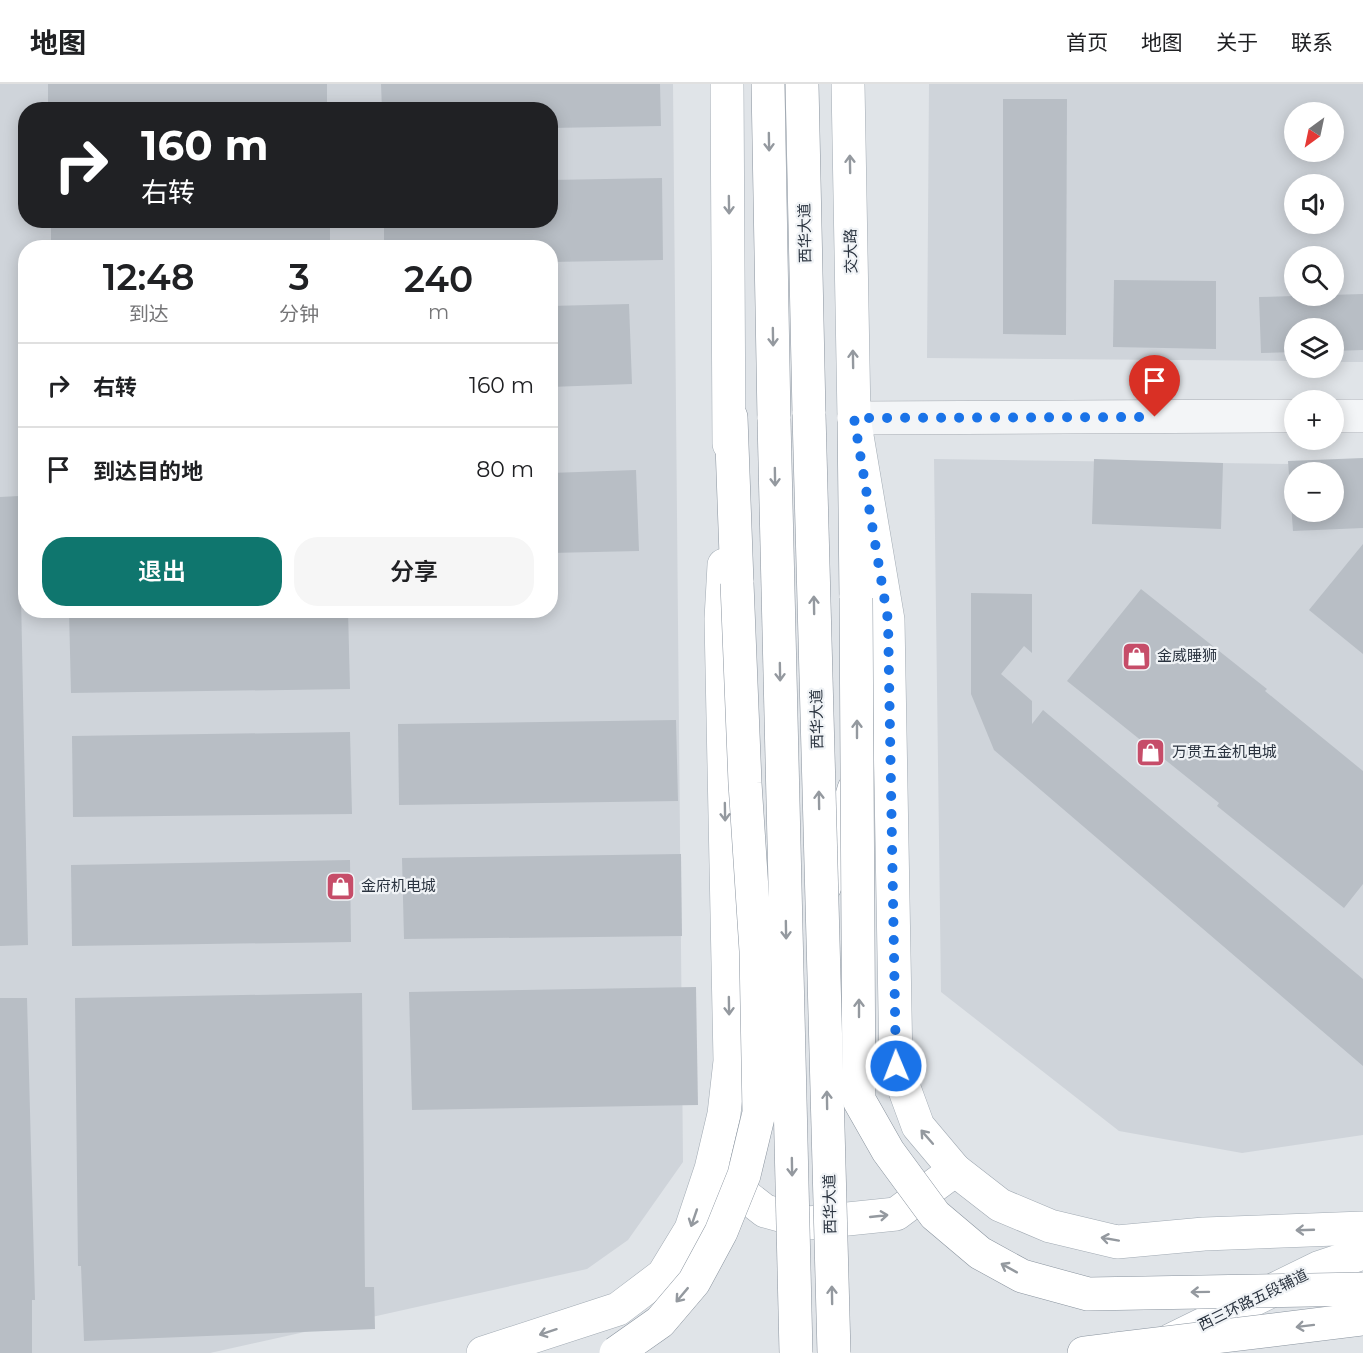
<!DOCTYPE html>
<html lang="zh">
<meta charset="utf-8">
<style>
body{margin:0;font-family:Montserrat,"Noto Sans SC",sans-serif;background:#f6f6f6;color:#202124;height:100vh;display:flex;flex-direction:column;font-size:22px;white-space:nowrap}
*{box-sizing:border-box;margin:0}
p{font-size:20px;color:#757577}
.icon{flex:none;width:33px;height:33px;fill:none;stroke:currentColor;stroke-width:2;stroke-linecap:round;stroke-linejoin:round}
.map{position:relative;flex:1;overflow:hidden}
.drawer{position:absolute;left:18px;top:156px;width:540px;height:378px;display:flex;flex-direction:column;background:#fff;border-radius:24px;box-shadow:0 3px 15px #0003}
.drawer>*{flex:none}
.hud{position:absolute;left:18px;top:18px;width:540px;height:126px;border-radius:24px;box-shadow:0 3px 15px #0003;background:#202124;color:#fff;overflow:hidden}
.needle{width:39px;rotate:213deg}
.controls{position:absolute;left:1284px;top:18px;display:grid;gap:12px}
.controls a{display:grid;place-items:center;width:60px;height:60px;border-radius:50%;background:#fff;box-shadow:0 3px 15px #0003;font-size:30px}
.pin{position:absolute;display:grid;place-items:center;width:51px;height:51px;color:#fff;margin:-62px -26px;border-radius:50% 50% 50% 0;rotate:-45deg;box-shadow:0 0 6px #0007}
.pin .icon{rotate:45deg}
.me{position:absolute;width:66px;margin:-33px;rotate:359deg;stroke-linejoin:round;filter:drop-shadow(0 0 4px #0008)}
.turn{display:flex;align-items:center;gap:21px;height:126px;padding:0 24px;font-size:27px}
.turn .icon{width:78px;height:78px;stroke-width:2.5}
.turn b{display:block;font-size:42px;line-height:51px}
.eta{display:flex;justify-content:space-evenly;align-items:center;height:102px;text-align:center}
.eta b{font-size:36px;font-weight:600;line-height:42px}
.primary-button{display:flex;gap:12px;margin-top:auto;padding:12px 24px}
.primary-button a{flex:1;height:69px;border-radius:24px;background:#0f766e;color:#fff;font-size:24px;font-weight:600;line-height:69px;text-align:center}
.primary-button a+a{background:#f6f6f6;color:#202124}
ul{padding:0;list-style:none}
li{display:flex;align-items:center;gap:18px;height:84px;padding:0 24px;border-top:2px solid #e0e0e0}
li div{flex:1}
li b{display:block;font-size:22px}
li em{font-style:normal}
header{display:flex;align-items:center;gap:36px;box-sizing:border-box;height:84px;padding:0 30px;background:#fff;border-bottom:2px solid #e0e0e0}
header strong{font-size:28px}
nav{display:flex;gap:33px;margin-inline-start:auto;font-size:21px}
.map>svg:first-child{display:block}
.built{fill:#cfd4da;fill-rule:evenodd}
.building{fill:#b8bec5;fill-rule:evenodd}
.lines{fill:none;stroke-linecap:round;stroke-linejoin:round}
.minor-casing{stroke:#a6abb2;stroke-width:34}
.major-casing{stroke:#a1aab3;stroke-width:34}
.highway-casing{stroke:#89939e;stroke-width:34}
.minor{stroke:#f3f5f7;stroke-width:33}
.major{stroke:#fff;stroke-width:33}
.highway{stroke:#fff;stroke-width:33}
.highway-bridge-casing{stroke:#89939e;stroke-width:34;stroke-linecap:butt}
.highway-bridge{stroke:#fff;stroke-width:33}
.oneway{stroke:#94999f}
.route{stroke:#1a73e8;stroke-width:10;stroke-dasharray:0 18}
.labels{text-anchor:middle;stroke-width:4.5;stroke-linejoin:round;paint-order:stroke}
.street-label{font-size:15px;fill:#2a333f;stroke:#f0f3f6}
.poi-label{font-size:15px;fill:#2a333f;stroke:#f0f3f6;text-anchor:start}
</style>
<header>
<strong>地图</strong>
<nav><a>首页</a><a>地图</a><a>关于</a><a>联系</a></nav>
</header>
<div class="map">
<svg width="1363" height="1269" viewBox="0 0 1363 1269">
<rect width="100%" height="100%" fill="#e0e4e8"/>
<g class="built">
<path d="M0,0H673L683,1078L628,1156L587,1185L210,1269H0ZM26,26H550V136H26ZM26,164H550V526H26Z"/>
<path d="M929,0H1363V278H1334V244H1294V277L927,274ZM1294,28H1334V68H1294ZM1294,100H1334V140H1294ZM1294,172H1334V212H1294Z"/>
<path d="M934,375L1363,381V1051L1242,1069L1119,1047L941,908ZM1294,388H1334V428H1294Z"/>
</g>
<g class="building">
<rect x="48" y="0" width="279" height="26"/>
<path d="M381,0H660L661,42L550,44V26H382Z"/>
<path d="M1003,15H1067L1066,251L1003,250Z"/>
<path d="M662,94L663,176L550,178V164H384V136H550V96Z"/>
<rect x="51" y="136" width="279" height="28"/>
<path d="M1114,196L1216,197V265L1113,263Z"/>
<path d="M1363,210V266L1334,267V244H1294V268L1261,269L1259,213Z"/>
<path d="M629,220L632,300L550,303V222Z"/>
<path d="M1363,374V444L1293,447L1288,377ZM1294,388H1334V428H1294Z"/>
<path d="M1094,375L1223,379L1221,445L1092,440Z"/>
<path d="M636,386L639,467L550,469V389Z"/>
<path d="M19,412L28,861L0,862V413Z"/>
<path d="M1363,460V570L1309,526Z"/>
<path d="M1141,505L1267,605L1265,607L1363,687V800L1344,824L1217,722L1219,719L1067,597Z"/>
<path d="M971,509L1032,510V569L1024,562L1001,590L1032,617V640L1043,626L1363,895V982L994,666L971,610Z"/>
<path d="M348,526L350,605L71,609L69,527Z"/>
<path d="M676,636L678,717L399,721L398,640Z"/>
<path d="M350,648L352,730L73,733L72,652Z"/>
<path d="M681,770L682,852L404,855L402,774Z"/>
<path d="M350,776L351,858L72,862L71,781Z"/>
<path d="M696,903L698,1021L412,1026L409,908Z"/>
<path d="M362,909L365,1203H374L375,1245L84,1257L81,1182H78L75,914Z"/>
<path d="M0,914H27L35,1216H32V1269H0Z"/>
</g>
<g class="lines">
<defs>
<g id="minor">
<path d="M1334,332H1363"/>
<path d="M854,334L1294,332"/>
</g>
<g id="major">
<path d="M727,0L729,360"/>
<path d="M848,0L854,334L888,536L896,982L918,1042L955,1086L1000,1121L1050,1142L1117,1158L1204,1150L1363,1144"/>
<path d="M715,1088L765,1127L809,1139L896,1130L955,1086"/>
<path d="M1171,1256L1318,1184L1363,1169"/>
<path d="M483,1269L618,1225L663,1191L691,1145L711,1085L724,1030L730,977L721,535L724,481"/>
</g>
<g id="highway">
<path d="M768,0L774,335"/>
<path d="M802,0L809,330"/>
<path d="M731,333L737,499"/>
<path d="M854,334L856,514"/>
<path d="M825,802L854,705"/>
<path d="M1084,1269L1116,1265"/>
</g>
</defs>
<use href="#minor" class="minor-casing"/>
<use href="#major" class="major-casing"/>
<use href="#highway" class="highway-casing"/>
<use href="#minor" class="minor"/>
<use href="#major" class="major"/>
<use href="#highway" class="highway"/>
<defs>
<g id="highway-bridge">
<path d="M809,330L834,1269"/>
<path d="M774,335L796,1269"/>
<path d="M856,514L859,1016L888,1067L935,1131L980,1169L1022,1192L1088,1210L1363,1205"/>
<path d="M1116,1265L1363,1235"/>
<path d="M616,1269L660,1238L694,1198L721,1148L744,1091L759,1029L756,867L745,699L737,499"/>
</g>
</defs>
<use href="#highway-bridge" class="highway-bridge-casing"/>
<use href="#highway-bridge" class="highway-bridge"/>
</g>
<defs><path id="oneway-shaft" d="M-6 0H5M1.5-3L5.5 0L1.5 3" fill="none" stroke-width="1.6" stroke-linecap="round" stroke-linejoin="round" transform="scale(1.5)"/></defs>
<g class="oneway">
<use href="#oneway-shaft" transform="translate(769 58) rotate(89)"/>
<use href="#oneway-shaft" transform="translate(850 80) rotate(-91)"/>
<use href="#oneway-shaft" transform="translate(729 121) rotate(89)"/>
<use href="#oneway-shaft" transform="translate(773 253) rotate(89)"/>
<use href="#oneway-shaft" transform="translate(853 275) rotate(-91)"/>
<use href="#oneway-shaft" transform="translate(775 393) rotate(89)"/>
<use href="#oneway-shaft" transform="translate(814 521) rotate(-91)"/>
<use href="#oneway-shaft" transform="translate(780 588) rotate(89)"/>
<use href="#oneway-shaft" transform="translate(857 645) rotate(-90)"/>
<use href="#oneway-shaft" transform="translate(819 716) rotate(-91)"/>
<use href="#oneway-shaft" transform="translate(725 728) rotate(89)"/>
<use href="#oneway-shaft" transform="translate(786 846) rotate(89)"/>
<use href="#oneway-shaft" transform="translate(729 922) rotate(89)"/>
<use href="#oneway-shaft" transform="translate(859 924) rotate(-90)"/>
<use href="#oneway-shaft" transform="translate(827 1016) rotate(-91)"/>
<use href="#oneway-shaft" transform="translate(927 1053) rotate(-131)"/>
<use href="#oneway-shaft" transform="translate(792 1083) rotate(89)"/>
<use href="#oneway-shaft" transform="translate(879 1132) rotate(-6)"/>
<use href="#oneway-shaft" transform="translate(694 1134) rotate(109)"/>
<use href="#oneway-shaft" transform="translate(1305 1146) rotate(178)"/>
<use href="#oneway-shaft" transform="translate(1110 1155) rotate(-170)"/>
<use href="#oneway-shaft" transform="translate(1009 1184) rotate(-151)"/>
<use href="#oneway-shaft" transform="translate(1200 1208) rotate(179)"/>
<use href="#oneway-shaft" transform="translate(682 1211) rotate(130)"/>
<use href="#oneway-shaft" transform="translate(832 1211) rotate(-91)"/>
<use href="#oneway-shaft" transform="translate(1305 1242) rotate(173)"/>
<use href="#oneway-shaft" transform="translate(548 1248) rotate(162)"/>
</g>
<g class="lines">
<path class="route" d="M896,982L888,536L854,334L1155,333"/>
</g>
<defs>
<symbol id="shop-square" viewBox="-11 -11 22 22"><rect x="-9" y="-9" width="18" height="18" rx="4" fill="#c64d69" stroke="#f0f3f6"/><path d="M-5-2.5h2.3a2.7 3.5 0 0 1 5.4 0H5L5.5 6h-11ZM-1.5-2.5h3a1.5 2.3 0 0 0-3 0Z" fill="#fff"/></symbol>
</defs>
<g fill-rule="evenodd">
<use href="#shop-square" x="1120" y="556" width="33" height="33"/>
<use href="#shop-square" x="1134" y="652" width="33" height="33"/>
<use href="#shop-square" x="324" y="786" width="33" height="33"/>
</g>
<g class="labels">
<g class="street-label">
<text transform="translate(805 149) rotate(-91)" y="5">西华大道</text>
<text transform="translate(851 167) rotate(-91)" y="5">交大路</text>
<text transform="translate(817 635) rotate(-91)" y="5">西华大道</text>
<text transform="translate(830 1120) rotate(-91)" y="5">西华大道</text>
<text transform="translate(1253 1216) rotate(-26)" y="5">西三环路五段辅道</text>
</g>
<g class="poi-label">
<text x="1157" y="577">金威睡狮</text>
<text x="1172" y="673">万贯五金机电城</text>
<text x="361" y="807">金府机电城</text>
</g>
</g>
</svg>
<div class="controls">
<a><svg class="needle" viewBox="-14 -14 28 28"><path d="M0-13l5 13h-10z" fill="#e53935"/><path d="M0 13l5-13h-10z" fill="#757577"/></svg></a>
<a><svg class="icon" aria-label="sound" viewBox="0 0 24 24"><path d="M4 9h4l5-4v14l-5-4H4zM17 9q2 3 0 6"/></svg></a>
<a><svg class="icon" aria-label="search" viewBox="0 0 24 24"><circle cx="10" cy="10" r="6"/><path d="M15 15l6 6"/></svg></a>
<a><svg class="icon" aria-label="layers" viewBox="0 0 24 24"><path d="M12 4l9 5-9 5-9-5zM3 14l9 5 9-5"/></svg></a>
<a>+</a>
<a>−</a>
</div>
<div class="pin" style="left:1155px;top:333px;background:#d93025"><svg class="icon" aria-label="arrive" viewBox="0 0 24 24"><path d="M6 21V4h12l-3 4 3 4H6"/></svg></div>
<svg class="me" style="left:896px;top:982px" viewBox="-20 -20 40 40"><circle r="17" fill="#1a73e8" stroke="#fff" stroke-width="3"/><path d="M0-11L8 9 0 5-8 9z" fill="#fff"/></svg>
<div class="hud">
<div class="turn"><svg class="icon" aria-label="right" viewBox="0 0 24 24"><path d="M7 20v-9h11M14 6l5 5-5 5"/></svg><div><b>160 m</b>右转</div></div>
</div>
<section class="drawer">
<div class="eta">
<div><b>12:48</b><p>到达</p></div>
<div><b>3</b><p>分钟</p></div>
<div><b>240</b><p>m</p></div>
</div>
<ul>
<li><svg class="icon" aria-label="right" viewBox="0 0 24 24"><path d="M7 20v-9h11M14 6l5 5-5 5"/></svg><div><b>右转</b></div><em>160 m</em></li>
<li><svg class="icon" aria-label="arrive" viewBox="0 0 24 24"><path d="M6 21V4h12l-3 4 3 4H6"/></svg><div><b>到达目的地</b></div><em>80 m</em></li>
</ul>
<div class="primary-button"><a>退出</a><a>分享</a></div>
</section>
</div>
